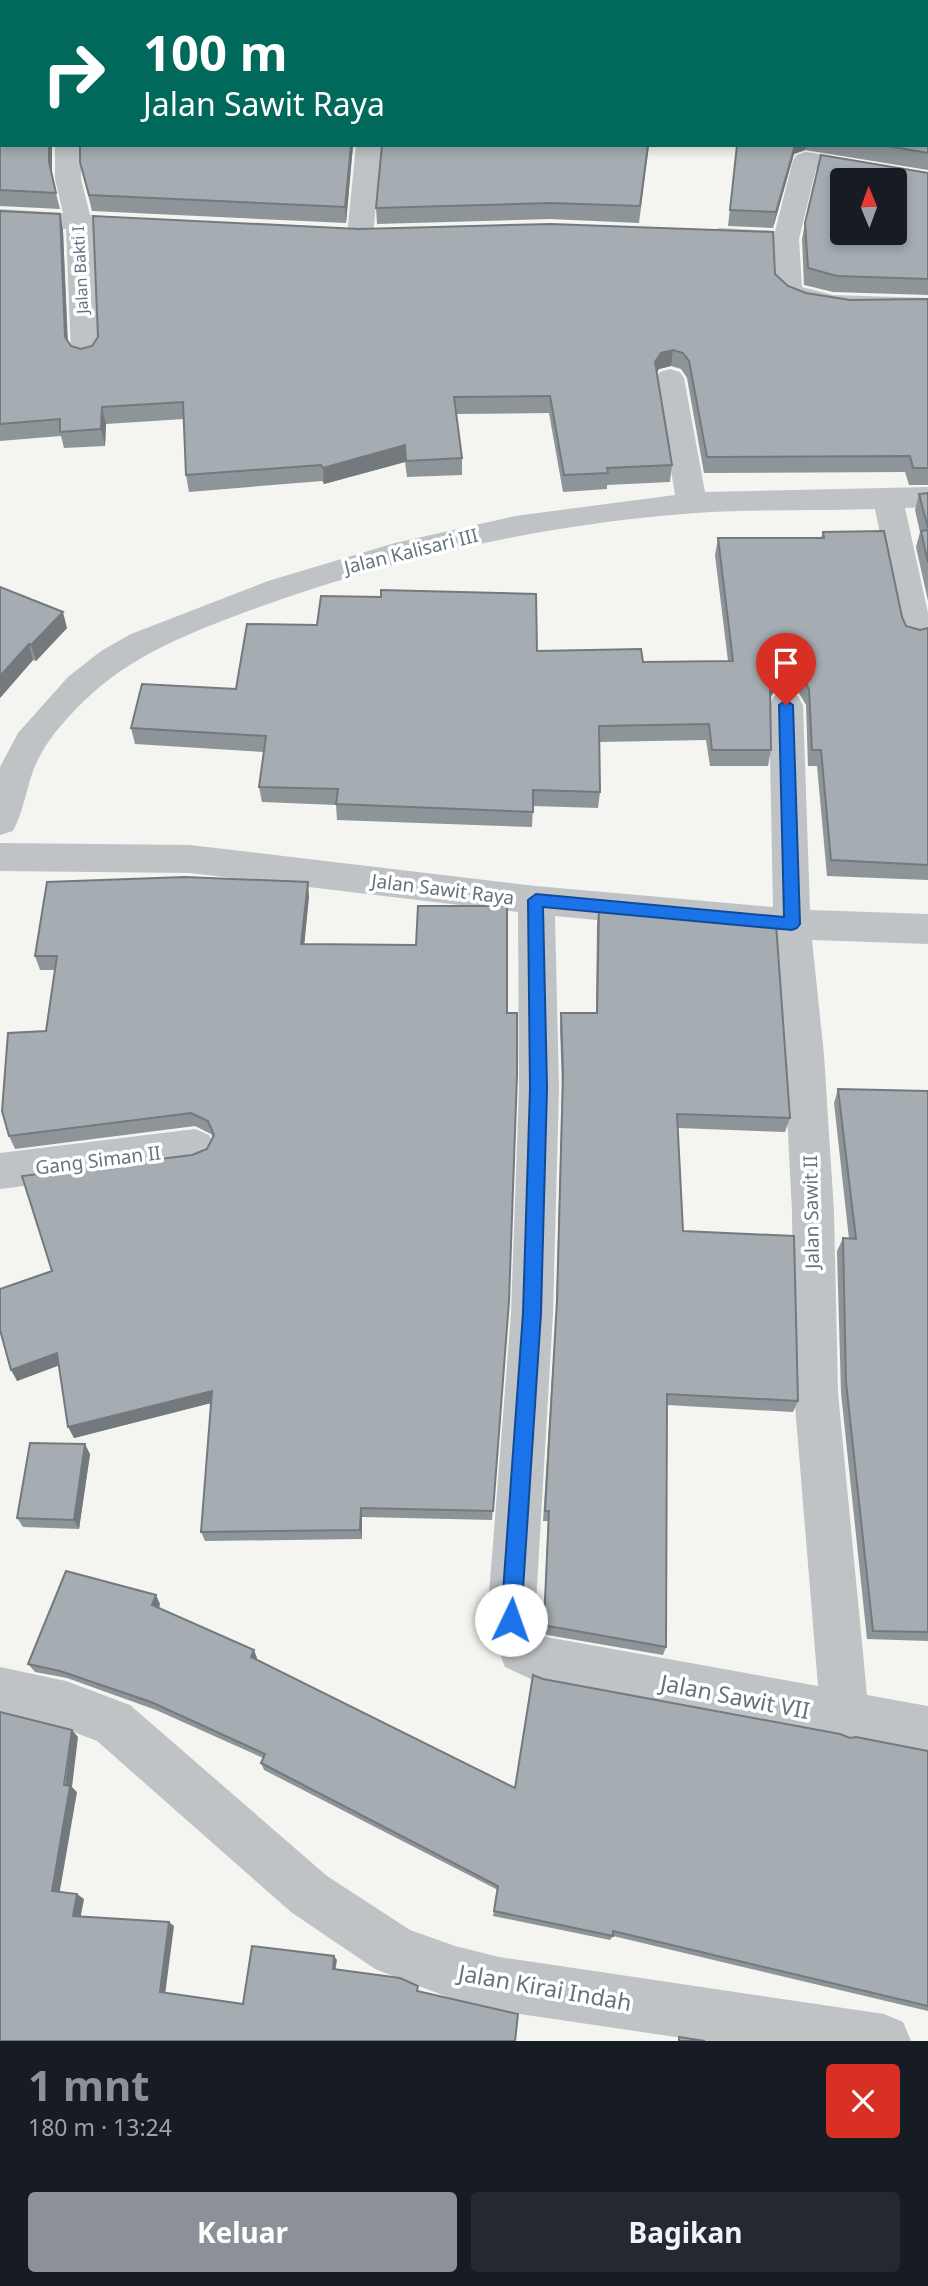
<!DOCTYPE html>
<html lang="id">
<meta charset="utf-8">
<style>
body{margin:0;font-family:"Noto Sans",sans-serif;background:#242831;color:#f1f3f6;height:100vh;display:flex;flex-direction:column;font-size:26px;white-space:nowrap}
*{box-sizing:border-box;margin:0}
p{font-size:23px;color:#9ea1a6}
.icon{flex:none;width:38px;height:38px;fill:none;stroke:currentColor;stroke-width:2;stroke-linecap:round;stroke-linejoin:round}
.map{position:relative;height:2041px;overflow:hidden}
.drawer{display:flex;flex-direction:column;background:#171b24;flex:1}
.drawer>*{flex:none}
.guide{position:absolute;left:0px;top:0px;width:929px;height:147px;box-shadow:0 4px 10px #0003;background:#00695c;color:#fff;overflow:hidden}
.needle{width:46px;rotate:359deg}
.fabs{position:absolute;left:830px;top:168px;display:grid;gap:14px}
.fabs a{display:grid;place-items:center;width:77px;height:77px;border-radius:7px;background:#171b24;box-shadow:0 4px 10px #0003;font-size:35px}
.pin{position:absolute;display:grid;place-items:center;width:60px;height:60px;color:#fff;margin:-72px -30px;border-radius:50% 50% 50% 0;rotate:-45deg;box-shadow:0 0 7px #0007}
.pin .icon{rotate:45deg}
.me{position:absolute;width:77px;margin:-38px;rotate:3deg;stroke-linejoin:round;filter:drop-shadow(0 0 5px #0008)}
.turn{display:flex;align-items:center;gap:24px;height:147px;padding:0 28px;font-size:32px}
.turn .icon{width:91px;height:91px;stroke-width:2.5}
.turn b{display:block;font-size:49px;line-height:60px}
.round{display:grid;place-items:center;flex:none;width:74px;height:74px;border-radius:7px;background:#242831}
.summary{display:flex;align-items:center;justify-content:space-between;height:119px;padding:0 28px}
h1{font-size:42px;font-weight:700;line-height:52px;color:#8c9099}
.primary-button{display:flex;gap:14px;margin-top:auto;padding:14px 28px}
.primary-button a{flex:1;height:80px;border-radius:7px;background:#8c9099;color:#fff;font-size:28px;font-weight:700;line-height:80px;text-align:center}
.primary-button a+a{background:#242831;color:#f1f3f6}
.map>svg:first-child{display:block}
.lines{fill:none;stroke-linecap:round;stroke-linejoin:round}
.minor{fill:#bfc3c6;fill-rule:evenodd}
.wall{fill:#8e9599}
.shaded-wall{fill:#74797d}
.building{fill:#a5adb2;stroke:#74797d;stroke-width:2;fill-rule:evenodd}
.route{fill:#1a73e8;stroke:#114b97;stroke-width:2}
.labels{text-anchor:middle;stroke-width:7;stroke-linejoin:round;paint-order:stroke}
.far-street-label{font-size:16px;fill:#637380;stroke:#fff}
.street-label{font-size:19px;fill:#637380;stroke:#fff}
.near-street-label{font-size:23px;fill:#637380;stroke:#fff}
</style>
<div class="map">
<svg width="928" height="2041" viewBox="0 0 928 2041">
<rect width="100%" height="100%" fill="#f4f4f0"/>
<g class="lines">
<g class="minor">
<rect x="102" y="0" width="22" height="2"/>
<path d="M55,145H81V179L90,215L155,220L159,226L155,232L146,234L93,231L99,354L95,360L85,363L75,360L71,354L66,229L0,225V209L63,213L55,179Z"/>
<path d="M356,145H382L373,235L369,241L360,243L351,241L347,235Z"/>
<path d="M806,152L928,172V188L816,169L799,239L802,287L833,295L928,298V314C894,314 796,321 775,291L773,246L711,242L707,236L711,230L720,228L775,231L793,160L797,155Z"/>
<path d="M670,369L680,372L684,378L705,492L928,487V507L905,508L928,613V641L916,644L904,641L900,633L875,509C815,511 755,509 695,513C547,524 401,556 262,606C197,630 132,653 82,703C63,722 43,744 33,771C26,791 23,812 13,831L0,835V767L18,733L68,677L101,651L131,634L268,581L395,543L515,516L675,495L656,378L660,372Z"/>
<path d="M786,693L798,696L803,705L810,910L928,914V944L812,940L824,1055L834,1212L838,1393L867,1695L928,1706V1756L849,1741L845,1743L835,1738L542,1684L505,1667L487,1620L511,1313L519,1088L518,912L190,873L0,871V843L190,845L536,886L773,907L769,705L774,696ZM555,916L775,937L784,1055L792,1212L794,1393L818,1686L546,1637L540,1633L535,1620L553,1313L559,1088Z"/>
<path d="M195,1129L209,1135L215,1147L209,1159L195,1165L0,1189V1153Z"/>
<path d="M0,1667L66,1681L130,1705L327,1876L410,1930L455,1946L499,1957L884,2014L903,2022L911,2041H703L499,2011L455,2000L375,1969L291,1912L97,1741L66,1729L0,1715Z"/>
</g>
</g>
<g class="wall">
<path d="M0,0L2,2V145H52V177L60,209L0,206Z"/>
<path d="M928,0V170L805,150L794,154L773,228L728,226L737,145H928Z"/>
<path d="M353,145L346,223L92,211L80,162Z"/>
<path d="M649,145L639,223L550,219L377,224L376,208Z"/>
<path d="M928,173V295L833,292L804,285L802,239L805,223Z"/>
<path d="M0,211L60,214L63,231L68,342L71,346L81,349L775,274L788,286L806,293L850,300L928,299V485H909L905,472L704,473L687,378L681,369L671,366L659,369L657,373L672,465L670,482L607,485V489L563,492L549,413L456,414L462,458V475L407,477L405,462L324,484L322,481L189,492L186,475L184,419L106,424L105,446L64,448L61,436L0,441Z"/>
<path d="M928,493V601L916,547L920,532L915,510L919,494Z"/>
<path d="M823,532L902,617L906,626L920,630L928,628V880L827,876L817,766H808L806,705L799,693L787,690L773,693L770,698L771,750L768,766H710L706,740L599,742L600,792L598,808L533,806L532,827L337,820L336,805L262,802L259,787L264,752L135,744L131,728L236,689L537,651L643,662L728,661L715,555L718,538H821Z"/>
<path d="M0,587L67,628L36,661L33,660L0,698Z"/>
<path d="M309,896L304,944L508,1313L492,1520L362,1517V1539L205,1541L201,1532L211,1403L74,1438L59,1365L17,1381L52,1271L192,1155L207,1149L213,1138L211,1134L195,1126L15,1149L9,1136L46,1031L55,970H40L35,956Z"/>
<path d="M599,907L790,1118L785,1132L678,1128L683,1231L798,1401L793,1412L667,1405L666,1647L663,1655L547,1635L543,1632L548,1521H543L556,1313L562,1088L560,1027L561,1013H596L597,923Z"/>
<path d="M838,1089L928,1091V1641L867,1639L841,1393L837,1251L843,1238L849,1239L834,1103Z"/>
<path d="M90,1454L79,1529L23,1527L17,1518Z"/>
<path d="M160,1604L159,1608L257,1658V1660L515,1788L543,1679L850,1738L928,1751V2011L613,1936L610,1940L493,1916L498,1890L264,1770L261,1763L263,1758L156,1710L67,1678L35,1672L28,1664Z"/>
</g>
<g class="shaded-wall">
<path d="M49,145H52V179L49,162Z"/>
<path d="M351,145H353L346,223L345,207Z"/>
<path d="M795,145H806L805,150L794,154L773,228L776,212Z"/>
<path d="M60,214L63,231L68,354L65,337Z"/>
<path d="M673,350L671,366L659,369L653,378L655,362L661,353Z"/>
<path d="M102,407L106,424L105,446L101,429Z"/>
<path d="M405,445V462L324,484L323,468Z"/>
<path d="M63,612L67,628L36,661L31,645Z"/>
<path d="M29,644L33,660L0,698V676Z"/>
<path d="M790,674L787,690L773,693L767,704L770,688L777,677Z"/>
<path d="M308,882L309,896L303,958L301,944Z"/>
<path d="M57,1353L63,1364L17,1381L11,1370Z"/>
<path d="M212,1391L215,1402L74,1438L68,1427Z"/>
<path d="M85,1444L90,1454L79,1529L74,1520Z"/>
<path d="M361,1508L362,1517V1539L360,1530Z"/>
<path d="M156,1595L160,1604L157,1613L152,1605Z"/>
<path d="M254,1650L257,1658L254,1665L251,1657Z"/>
<path d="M72,1730L78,1737L72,1787L77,1792L59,1896L52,1891Z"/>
<path d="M77,1894L84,1899L80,1920L73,1916Z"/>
<path d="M169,1922L174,1926L165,1995L160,1992Z"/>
<path d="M334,1956L337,1960L335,1972L333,1969Z"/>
</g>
<g class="building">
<path d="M0,0H16V2H2V70L0,78H2V145H49V162L56,193L0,190Z"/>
<path d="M125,0H928V153L882,145H928V2H124Z"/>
<path d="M80,145H351L345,207L89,195L80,162Z"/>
<path d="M382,145H648L640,206L551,203L376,208Z"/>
<path d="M737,145H795L776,212L730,210Z"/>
<path d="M821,155L928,173V279L837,276L808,268L805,223ZM842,180H894V233H842Z"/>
<path d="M0,211L60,214L65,337L71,346L81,349L92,346L98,337L93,216L359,229L551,224L773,232L775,274L788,286L806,293L850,300L928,299V468H913L910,456L707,457L689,361L683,353L673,350L661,353L655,362L672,465L607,468L608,473L564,475L550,396L454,397L462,458L406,461L405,445L323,468L321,465L186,475L183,402L102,407L101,429L60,432V419L0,424Z"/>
<path d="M928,493V528L919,494Z"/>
<path d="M928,530V563L921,531Z"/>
<path d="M884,531L902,617L906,626L920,630L928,628V865L831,860L821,750H812L809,689L802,677L790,674L777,677L770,688L771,750H712L709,724L599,726L600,792L533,790V812L336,804L338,789L259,787L266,736L131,728L142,684L236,689L247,624L317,625L321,596L381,597V590L536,594L537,651L641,649L643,662L733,661L718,538H824L823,532Z"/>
<path d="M0,587L63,612L31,645L29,644L0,676Z"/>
<path d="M185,877L308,882L301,944L416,945L418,906H507V1013H517V1075L509,1301L493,1511L361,1508L360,1530L201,1532L212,1391L68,1427L57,1353L11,1370L0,1330V1289L52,1271L22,1176L192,1155L207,1149L214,1135L208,1121L191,1113L9,1136L2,1111L8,1033L46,1031L57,956H35L47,882Z"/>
<path d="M599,907L776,924L790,1118L677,1114L683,1231L794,1236L798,1401L667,1394L666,1647L548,1626L544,1623L549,1511H545L557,1301L563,1074L561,1013H597Z"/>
<path d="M838,1089L928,1091V1632L873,1631L846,1382L843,1238L856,1239Z"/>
<path d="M30,1443L85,1444L74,1520L17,1518Z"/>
<path d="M66,1571L156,1595L152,1605L254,1650L251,1657L515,1788L533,1675L543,1679L840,1734L850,1738L856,1737L928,1751V2006L613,1931V1936L494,1911L498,1886L261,1763L265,1754L151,1702L60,1671L28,1664Z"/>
<path d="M0,1712L72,1730L64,1785L70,1786L52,1891L77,1894L73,1916L169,1922L160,1992L243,2004L252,1946L334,1956L333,1969L400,1978L418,1986L417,1991L518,2014L515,2041H0Z"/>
<path d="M679,2037L705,2041H679Z"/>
</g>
<path class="route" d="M786,700L793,705L800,924L797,928L792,930L543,907L547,1088L541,1313L521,1620L518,1627L511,1630L504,1627L501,1620L523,1313L530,1088L528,900L536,894L784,917L779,705Z"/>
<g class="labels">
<g class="far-street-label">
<text transform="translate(80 270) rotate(-93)" y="6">Jalan Bakti I</text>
</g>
<g class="street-label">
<text transform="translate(411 551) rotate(-14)" y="7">Jalan Kalisari III</text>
<text transform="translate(443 889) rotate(7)" y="7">Jalan Sawit Raya</text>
<text transform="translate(98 1160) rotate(-7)" y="7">Gang Siman II</text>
<text transform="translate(811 1212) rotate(-91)" y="7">Jalan Sawit II</text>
</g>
<g class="near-street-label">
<text transform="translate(735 1697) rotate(11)" y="8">Jalan Sawit VII</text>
<text transform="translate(545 1988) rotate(10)" y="8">Jalan Kirai Indah</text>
</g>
</g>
</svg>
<div class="fabs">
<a><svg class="needle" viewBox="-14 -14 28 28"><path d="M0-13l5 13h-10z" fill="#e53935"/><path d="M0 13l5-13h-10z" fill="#9ea1a6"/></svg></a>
</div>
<div class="pin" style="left:786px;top:705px;background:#d93025"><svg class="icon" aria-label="arrive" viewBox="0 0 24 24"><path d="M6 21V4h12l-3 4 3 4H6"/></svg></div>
<svg class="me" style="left:511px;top:1620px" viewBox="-20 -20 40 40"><circle r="19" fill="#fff"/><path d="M0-13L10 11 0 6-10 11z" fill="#1a73e8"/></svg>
<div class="guide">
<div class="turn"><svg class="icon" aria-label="right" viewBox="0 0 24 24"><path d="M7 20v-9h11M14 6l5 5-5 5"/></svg><div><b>100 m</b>Jalan Sawit Raya</div></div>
</div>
</div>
<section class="drawer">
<div class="summary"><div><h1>1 mnt</h1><p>180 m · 13:24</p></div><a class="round" style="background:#d93025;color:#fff"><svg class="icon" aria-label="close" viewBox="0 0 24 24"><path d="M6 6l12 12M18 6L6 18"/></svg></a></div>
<div class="primary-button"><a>Keluar</a><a>Bagikan</a></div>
</section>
